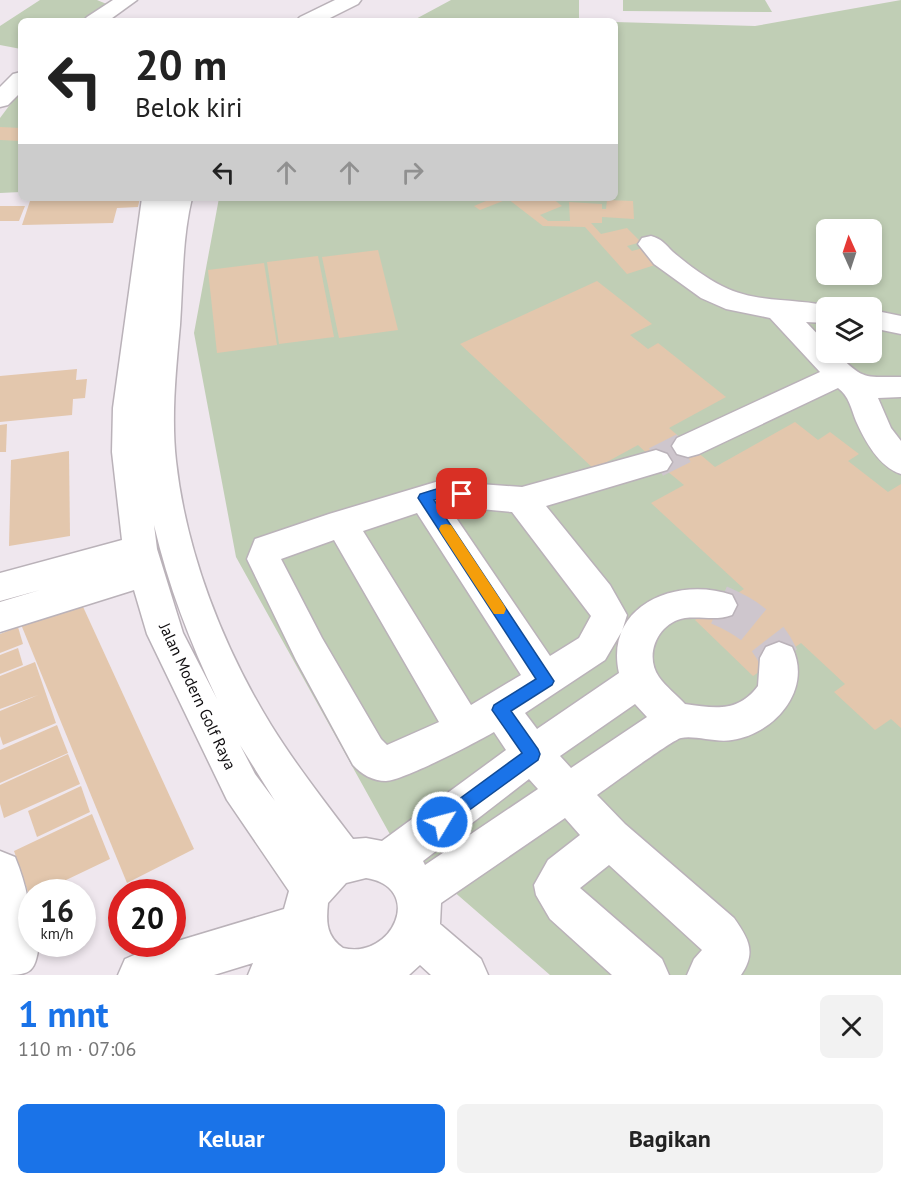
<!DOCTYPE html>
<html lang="id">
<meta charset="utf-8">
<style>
body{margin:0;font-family:"PT Sans",sans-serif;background:#f2f2f2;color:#222;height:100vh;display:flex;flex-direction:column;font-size:22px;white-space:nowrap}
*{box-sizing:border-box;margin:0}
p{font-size:20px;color:#767676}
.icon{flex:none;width:33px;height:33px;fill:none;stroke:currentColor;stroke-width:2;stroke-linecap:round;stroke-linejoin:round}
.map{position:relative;height:975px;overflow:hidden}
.side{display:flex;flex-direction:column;background:#fff;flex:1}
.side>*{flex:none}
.top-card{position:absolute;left:18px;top:18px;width:600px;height:183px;border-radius:9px;box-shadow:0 3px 9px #0003;background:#fff;color:#222;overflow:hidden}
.needle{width:39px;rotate:357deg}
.fabs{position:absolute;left:816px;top:219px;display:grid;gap:12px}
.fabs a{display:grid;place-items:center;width:66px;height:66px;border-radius:9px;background:#fff;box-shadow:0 3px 9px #0003;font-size:30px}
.speed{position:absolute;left:18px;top:879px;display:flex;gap:12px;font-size:30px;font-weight:700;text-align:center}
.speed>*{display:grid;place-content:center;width:78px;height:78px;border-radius:50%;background:#fff;box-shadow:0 3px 9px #0003;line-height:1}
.speed small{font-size:15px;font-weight:400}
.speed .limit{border:9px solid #d22;background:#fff;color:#111}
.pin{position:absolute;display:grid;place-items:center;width:51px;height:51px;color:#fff;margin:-26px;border-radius:12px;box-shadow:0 3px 9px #0006}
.me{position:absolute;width:66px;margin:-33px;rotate:53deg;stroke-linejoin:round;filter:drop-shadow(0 0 4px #0008)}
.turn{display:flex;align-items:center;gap:21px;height:126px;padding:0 18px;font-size:27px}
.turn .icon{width:78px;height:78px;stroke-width:2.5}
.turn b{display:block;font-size:42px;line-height:51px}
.lanes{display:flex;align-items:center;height:57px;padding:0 18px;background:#0003;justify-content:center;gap:30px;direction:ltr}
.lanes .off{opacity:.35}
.round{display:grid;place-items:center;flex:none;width:63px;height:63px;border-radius:9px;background:#f2f2f2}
.summary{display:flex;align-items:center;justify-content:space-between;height:102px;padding:0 18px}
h1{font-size:36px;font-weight:700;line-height:45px;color:#1a73e8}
.cta{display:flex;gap:12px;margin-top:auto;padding:12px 18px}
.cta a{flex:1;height:69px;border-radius:9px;background:#1a73e8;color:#fff;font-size:24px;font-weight:700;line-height:69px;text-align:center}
.cta a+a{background:#f2f2f2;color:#222}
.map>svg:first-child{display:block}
.green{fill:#c0ceb5;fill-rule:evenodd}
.building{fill:#e3c7ad}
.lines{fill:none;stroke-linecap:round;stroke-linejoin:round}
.minor-tunnel-far1{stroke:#cec6cd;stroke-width:31;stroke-dasharray:31 15;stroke-linecap:butt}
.minor-tunnel{stroke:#cec6cd;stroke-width:40;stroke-dasharray:40 20;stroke-linecap:butt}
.minor-casing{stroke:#bab2b9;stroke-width:3}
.minor{fill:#fff;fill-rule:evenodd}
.route{fill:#1a73e8;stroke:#114b97;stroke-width:1.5}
.slow{fill:#f59e0b}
.labels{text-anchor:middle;stroke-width:6;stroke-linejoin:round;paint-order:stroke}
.street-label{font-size:16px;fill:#100e10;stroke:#fff}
</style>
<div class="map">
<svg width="901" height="975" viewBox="0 0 901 975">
<rect width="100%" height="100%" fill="#efe7ee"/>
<g class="green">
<path d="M40,0H97L109,5L84,21H21V49L0,45V26Z"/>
<path d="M451,0H579V20L592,21H412Z"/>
<path d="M623,0H765L772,12L623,11Z"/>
<path d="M901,0V975H550L392,838L236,557L194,333L219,198H615V22L755,26ZM826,230H872V274H826ZM826,308H872V352H826Z"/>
<path d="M21,90V192L0,193V118Z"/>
</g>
<g class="building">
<path d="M0,127L21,128V141L0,140Z"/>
<path d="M31,198H140L138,207L117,208L113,223L22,225Z"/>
<path d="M493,198H552L562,206L540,215L548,221H570L569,202L602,204V209H606L607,200L633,201L634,219L602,217V223H591L601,234L627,228L641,242L627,246L632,251L643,248L658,264L627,274L585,227L543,226L508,199L480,210L474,206Z"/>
<path d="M0,206H25L19,221H0Z"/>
<path d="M378,250L398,330L339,338L322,257Z"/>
<path d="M318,256L334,337L279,344L267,262Z"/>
<path d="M264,263L277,345L217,353L208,270Z"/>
<path d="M597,281L652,324L630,335L648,349L658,343L726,397L669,428L715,467L795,422L818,440L830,432L859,454L848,461L888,492L901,484V728L891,719L875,730L834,692L845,684L801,643L753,676L695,620L744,589L651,503L684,485L656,462L638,445L594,469L460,344Z"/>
<path d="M77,369L76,380L87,379L85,398L73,399L72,415L0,422V376Z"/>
<path d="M7,424L6,452H0V425Z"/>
<path d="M69,451L70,536L9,546L11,460Z"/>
<path d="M79,598L194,849L127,883L20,622Z"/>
<path d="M18,627L23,644L0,653V634Z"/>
<path d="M18,648L23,665L0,674V655Z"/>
<path d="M35,662L56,723L3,745L0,736V711L38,695L0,709V676Z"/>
<path d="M57,725L68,753L0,783V750Z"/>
<path d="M68,754L80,784L4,818L0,804V785Z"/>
<path d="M81,786L90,812L37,837L28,811Z"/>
<path d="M92,814L110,859L41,892H32L31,901L14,851Z"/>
</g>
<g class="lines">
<path class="minor-tunnel-far1" d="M656,462L688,446"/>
<path class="minor-tunnel" d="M719,605C747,617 766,630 779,658"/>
<defs>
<g id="minor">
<path d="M113,0H137L108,21H83L87,17Z"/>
<path d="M335,0H361L358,4L324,21H296L300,17Z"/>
<path d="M21,72V92L8,105L0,107V87L13,74Z"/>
<path d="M142,198H192C182,239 183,282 180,325C176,370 171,416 176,461C186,552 223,647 271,725C296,765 324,801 353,839L366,838L382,841L506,750L494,732C475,743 404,780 386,781C373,781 361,774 353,765L296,660L247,559L255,539L329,514L439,481L522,487L656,450L667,454L672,462L667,470L546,506L610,585L627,615L622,631L605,660L525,713L537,729L619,673C604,605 677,576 732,595L737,605L732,615C716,621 702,616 685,618C659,622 643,654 659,677C666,687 677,695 685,704C715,708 738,713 758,686L760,658L766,647L779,642L792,647C813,690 774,734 732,740C716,743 695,735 681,738C672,740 610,786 597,795L625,824L734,918C748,938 757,952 741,975H687L694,959L702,950L609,865L580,888L662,959L669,975H612L550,919L536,895L534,885L548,860L580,835L565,818L441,903L440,924L481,959L488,975H431L420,965L409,975H248L253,963L214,975H118L125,959L141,952L284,909L289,891L227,800L147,634L134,590L0,632V602L40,590L0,601V573L122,540L112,452L113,408ZM448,506L512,512L591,616L579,638L550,656ZM417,513L521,675L471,705L363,531ZM154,525C168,585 190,642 217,699L183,633L157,549ZM334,540L439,722L387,745L381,739L322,638L281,559ZM635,704L647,717L571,768L560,756ZM240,745L275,801L255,774ZM529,779L538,789L425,865L423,861ZM366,878C425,887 393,960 343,948C326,936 326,922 328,903L346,883Z"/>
<path d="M651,236C662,239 665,244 673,252C687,264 706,278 722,286C759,305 798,297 836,308H826V323L806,322L826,343V352H836C863,380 863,377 901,377V397L878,398L891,428L901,441V474C879,467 865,441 856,421C851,408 849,396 838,388L699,454L688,457L677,454L672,446L677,438L820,372L770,318L726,309L701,298L654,264L638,244L642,238Z"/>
<path d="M872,310L901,316V334L872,328Z"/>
<path d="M0,851L15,857C27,886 32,913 32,944H39C35,975 29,975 0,975Z"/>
</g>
</defs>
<use href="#minor" class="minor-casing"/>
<use href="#minor" class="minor"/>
</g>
<path class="route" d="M443,487L467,491L469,494L462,499L443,498L434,500L554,681L552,685L511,711L538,749L540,754L538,760L442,830L436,828L433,822L436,816L522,753L492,710L494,705L536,679L418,498L420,494Z"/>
<path class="slow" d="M446,524L451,525L504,605L506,609L504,614H494L441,533L439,529L441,525Z"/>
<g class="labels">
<g class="street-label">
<text transform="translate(198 696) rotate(65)" y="6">Jalan Modern Golf Raya</text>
</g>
</g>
</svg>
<div class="fabs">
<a><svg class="needle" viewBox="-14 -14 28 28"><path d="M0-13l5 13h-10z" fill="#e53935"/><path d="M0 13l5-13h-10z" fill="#767676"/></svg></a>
<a><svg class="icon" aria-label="layers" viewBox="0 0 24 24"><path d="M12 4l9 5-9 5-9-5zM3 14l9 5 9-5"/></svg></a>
</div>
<div class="speed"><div>16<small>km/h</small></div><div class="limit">20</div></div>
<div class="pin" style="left:462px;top:494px;background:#d93025"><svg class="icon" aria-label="arrive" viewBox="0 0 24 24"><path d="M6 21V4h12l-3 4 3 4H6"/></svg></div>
<svg class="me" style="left:442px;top:822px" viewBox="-20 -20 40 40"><circle r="17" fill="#1a73e8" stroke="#fff" stroke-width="3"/><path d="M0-11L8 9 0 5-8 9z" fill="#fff"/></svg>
<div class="top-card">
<div class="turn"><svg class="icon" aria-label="left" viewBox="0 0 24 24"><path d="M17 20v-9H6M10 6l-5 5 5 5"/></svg><div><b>20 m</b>Belok kiri</div></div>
<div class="lanes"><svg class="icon" aria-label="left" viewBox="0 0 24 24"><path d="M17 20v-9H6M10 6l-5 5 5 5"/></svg><svg class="icon off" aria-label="ahead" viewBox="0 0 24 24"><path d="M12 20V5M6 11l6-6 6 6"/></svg><svg class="icon off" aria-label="ahead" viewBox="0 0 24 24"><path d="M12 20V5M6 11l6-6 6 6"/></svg><svg class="icon off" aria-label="right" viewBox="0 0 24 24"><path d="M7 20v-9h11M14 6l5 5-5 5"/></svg></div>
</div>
</div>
<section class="side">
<div class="summary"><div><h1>1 mnt</h1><p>110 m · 07:06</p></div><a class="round"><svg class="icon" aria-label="close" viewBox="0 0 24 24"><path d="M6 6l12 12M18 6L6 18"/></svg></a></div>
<div class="cta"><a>Keluar</a><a>Bagikan</a></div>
</section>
